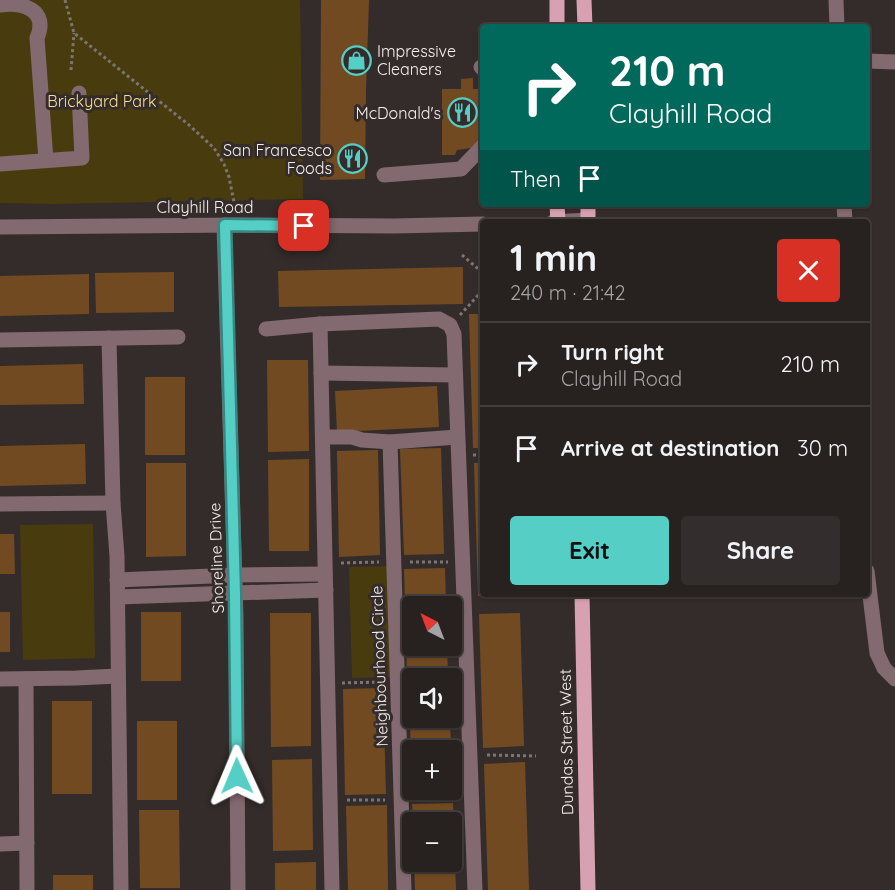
<!DOCTYPE html>
<meta charset="utf-8">
<style>
body{margin:0;font-family:Quicksand,sans-serif;background:#332e2d;color:#f1f3f6;height:100vh;display:flex;flex-direction:column;font-size:22px;white-space:nowrap}
*{box-sizing:border-box;margin:0}
p{font-size:20px;color:#a4a3a5}
.icon{flex:none;width:33px;height:33px;fill:none;stroke:currentColor;stroke-width:2;stroke-linecap:round;stroke-linejoin:round}
.map{position:relative;flex:1;overflow:hidden}
.panel{position:absolute;left:480px;top:219px;width:390px;height:378px;display:flex;flex-direction:column;background:#272120;border-radius:6px;box-shadow:0 2px 4px #0004,0 0 0 2px #433e3e}
.panel>*{flex:none}
.guide{position:absolute;left:480px;top:24px;width:390px;height:183px;border-radius:6px;box-shadow:0 2px 4px #0004,0 0 0 2px #433e3e;background:#00695c;color:#fff;overflow:hidden}
.needle{width:39px;rotate:318deg}
.controls{position:absolute;left:402px;top:596px;display:grid;gap:12px}
.controls a{display:grid;place-items:center;width:60px;height:60px;border-radius:6px;background:#272120;box-shadow:0 2px 4px #0004,0 0 0 2px #433e3e;font-size:30px}
.pin{position:absolute;display:grid;place-items:center;width:51px;height:51px;color:#fff;margin:-26px;border-radius:12px;box-shadow:0 3px 9px #0006}
.me{position:absolute;width:66px;margin:-33px;rotate:359deg;stroke-linejoin:round;filter:drop-shadow(0 0 4px #0008)}
.turn{display:flex;align-items:center;gap:21px;height:126px;padding:0 30px;font-size:27px}
.turn .icon{width:78px;height:78px;stroke-width:2.5}
.turn b{display:block;font-size:42px;line-height:51px}
.then{display:flex;align-items:center;height:57px;padding:0 30px;background:#0003;gap:12px;font-size:22px}
.round{display:grid;place-items:center;flex:none;width:63px;height:63px;border-radius:6px;background:#332e2d}
.overview{display:flex;align-items:center;justify-content:space-between;height:102px;padding:0 30px}
h1{font-size:36px;font-weight:800;line-height:45px}
.primary-button{display:flex;gap:12px;margin-top:auto;padding:12px 30px}
.primary-button a{flex:1;height:69px;border-radius:6px;background:#55cec5;color:#111;font-size:24px;font-weight:800;line-height:69px;text-align:center}
.primary-button a+a{background:#332e2d;color:#f1f3f6}
ul{padding:0;list-style:none}
li{display:flex;align-items:center;gap:18px;height:84px;padding:0 30px;border-top:2px solid #433e3e}
li div{flex:1}
li b{display:block;font-size:22px}
li em{font-style:normal}
.map>svg:first-child{display:block}
.green{fill:#483c0f}
.building{fill:#724a22}
.lines{fill:none;stroke-linecap:round;stroke-linejoin:round}
.path{stroke:#7c7574;stroke-width:3;stroke-dasharray:3 3;stroke-linecap:butt}
.minor{stroke:#836970;stroke-width:15}
.major{stroke:#d7a1b1;stroke-width:15}
.route-casing{stroke:#378680;stroke-width:15}
.route{stroke:#55cec5;stroke-width:10}
.labels{text-anchor:middle;stroke-width:6;stroke-linejoin:round;paint-order:stroke}
.poi-label{font-size:16px;fill:#f4eeed;stroke:#342c2b;text-anchor:end}
.park-label{font-size:16px;fill:#f7df8b;stroke:#342c2b}
.street-label{font-size:16px;fill:#f4eeed;stroke:#342c2b}
</style>
<div class="map">
<svg width="895" height="890" viewBox="0 0 895 890">
<rect width="100%" height="100%" fill="#342c2b"/>
<g class="green">
<path d="M0,0H300L303,199L53,204L0,203Z"/>
<path d="M93,524L95,658L23,660L20,525Z"/>
<path d="M388,566L392,677L352,678L349,567Z"/>
</g>
<g class="building">
<path d="M321,0H369L366,91L365,179L320,180Z"/>
<path d="M473,78V89H483V137L471,148L457,150L455,155H442V89H461V79Z"/>
<path d="M463,267V304L279,307L278,271Z"/>
<path d="M174,272V312L96,313L95,273Z"/>
<path d="M89,274V314L0,316V276Z"/>
<path d="M469,314H483V448H473Z"/>
<path d="M267,360H308L309,451L268,452Z"/>
<path d="M83,364L84,404L0,405V366Z"/>
<rect x="145" y="377" width="40" height="78"/>
<path d="M437,386L439,427L337,432L335,391Z"/>
<path d="M85,444L86,484L0,486V446Z"/>
<path d="M441,448L444,554L404,555L400,449Z"/>
<path d="M378,450L380,555L339,557L337,451Z"/>
<path d="M309,459V551H269L268,460Z"/>
<path d="M146,463H186V556L146,557Z"/>
<path d="M474,463H483V594H492V596H478Z"/>
<path d="M0,534H14L15,574H0Z"/>
<path d="M445,568L446,606H412V645H447L448,674L407,675L404,569Z"/>
<rect x="0" y="612" width="10" height="40"/>
<rect x="141" y="612" width="40" height="69"/>
<path d="M270,613H311V746L271,747Z"/>
<path d="M520,613L524,746L483,748L479,614Z"/>
<path d="M409,687H412V717H450L451,750H412V758H411Z"/>
<path d="M383,688L386,794L345,795L343,689Z"/>
<rect x="52" y="701" width="40" height="93"/>
<rect x="137" y="721" width="40" height="79"/>
<path d="M312,759L313,850L273,851L272,760Z"/>
<path d="M525,762L529,890H488L484,764Z"/>
<path d="M411,789H452V792L412,793Z"/>
<path d="M453,803L456,890H415L414,861H452V822H413L412,804Z"/>
<path d="M387,805L388,890H348L346,806Z"/>
<path d="M139,810H179L180,888H140Z"/>
<path d="M316,862V890H275V863Z"/>
<rect x="53" y="875" width="40" height="15"/>
</g>
<g class="lines">
<g class="path">
<path d="M65,0L74,33L189,125L214,148L224,164L229,177L234,202"/>
<path d="M71,70L74,33"/>
<path d="M462,255L483,273"/>
<path d="M460,315L483,290"/>
<path d="M473,455H483"/>
<path d="M410,562H448"/>
<path d="M341,563L379,562"/>
<path d="M342,683L381,682"/>
<path d="M487,755L536,756"/>
<path d="M416,799L457,798"/>
<path d="M347,800H385"/>
</g>
<g class="minor">
<path d="M836,0L837,27"/>
<path d="M0,5C23,2 49,10 37,38L46,160"/>
<path d="M867,61L895,62"/>
<path d="M481,67L483,69"/>
<path d="M0,164L82,158L79,93"/>
<path d="M384,175L461,169L483,146"/>
<path d="M844,204L845,222"/>
<path d="M553,222L588,220"/>
<path d="M224,225L236,617L238,890"/>
<path d="M0,227L238,225L394,226L483,224"/>
<path d="M320,324L332,890"/>
<path d="M266,329L320,324L439,319L450,325L454,334L475,890"/>
<path d="M109,338L113,503L117,556L121,890"/>
<path d="M0,340L178,337"/>
<path d="M321,373L455,375"/>
<path d="M323,437H352L362,440L390,442L457,437"/>
<path d="M390,442L404,890"/>
<path d="M0,504L113,503"/>
<path d="M867,571L877,653L884,668L895,679"/>
<path d="M117,580L235,575L325,574"/>
<path d="M118,597L326,590"/>
<path d="M0,679L76,678L118,676"/>
<path d="M26,679L27,890"/>
<path d="M0,844L27,843"/>
</g>
<g class="major">
<path d="M584,0L585,27"/>
<path d="M557,27V0"/>
<path d="M557,204L558,222"/>
<path d="M588,204V222"/>
<path d="M582,594L588,890"/>
</g>
</g>
<g class="lines">
<defs>
<path id="route" d="M237,776L235,594L225,225L304,226"/>
</defs>
<use href="#route" class="route-casing"/>
<use href="#route" class="route"/>
</g>
<defs>
<symbol id="shop-ring" viewBox="-11 -11 22 22"><circle r="9.5" fill="#342c2b" stroke="#55cec5" stroke-width="1.5"/><path d="M-5-2.5h2.3a2.7 3.5 0 0 1 5.4 0H5L5.5 6h-11ZM-1.5-2.5h3a1.5 2.3 0 0 0-3 0Z" fill="#55cec5"/></symbol>
<symbol id="restaurant-ring" viewBox="-11 -11 22 22"><circle r="9.5" fill="#342c2b" stroke="#55cec5" stroke-width="1.5"/><path d="M-5-6h1v4h1v-4h1v4h1v-4h1v5L-1.5 .5V6h-2V.5L-5-1ZM5-6V6H3V1.5H1.5Q1.5-4 5-6Z" fill="#55cec5"/></symbol>
</defs>
<g fill-rule="evenodd">
<use href="#shop-ring" x="340" y="44" width="33" height="33"/>
<use href="#restaurant-ring" x="446" y="96" width="33" height="33"/>
<use href="#restaurant-ring" x="336" y="142" width="33" height="33"/>
</g>
<g class="labels">
<g class="poi-label">
<text x="377" y="57" text-anchor="start">Impressive<tspan x="377" dy="18">Cleaners</tspan></text>
<text x="441" y="119">McDonald's</text>
<text x="332" y="156">San Francesco<tspan x="332" dy="18">Foods</tspan></text>
</g>
<g class="park-label">
<text x="102" y="107">Brickyard Park</text>
</g>
<g class="street-label">
<text x="205" y="213">Clayhill Road</text>
<text transform="translate(216 558) rotate(-92)" y="6">Shoreline Drive</text>
<text transform="translate(379 666) rotate(-92)" y="6">Neighbourhood Circle</text>
<text transform="translate(566 742) rotate(-91)" y="6">Dundas Street West</text>
</g>
</g>
</svg>
<div class="controls">
<a><svg class="needle" viewBox="-14 -14 28 28"><path d="M0-13l5 13h-10z" fill="#e53935"/><path d="M0 13l5-13h-10z" fill="#a4a3a5"/></svg></a>
<a><svg class="icon" aria-label="sound" viewBox="0 0 24 24"><path d="M4 9h4l5-4v14l-5-4H4zM17 9q2 3 0 6"/></svg></a>
<a>+</a>
<a>−</a>
</div>
<div class="pin" style="left:304px;top:226px;background:#d93025"><svg class="icon" aria-label="arrive" viewBox="0 0 24 24"><path d="M6 21V4h12l-3 4 3 4H6"/></svg></div>
<svg class="me" style="left:237px;top:776px" viewBox="-20 -20 40 40"><path d="M0-17L14 15 0 8-14 15z" fill="#55cec5" stroke="#fff" stroke-width="4"/></svg>
<div class="guide">
<div class="turn"><svg class="icon" aria-label="right" viewBox="0 0 24 24"><path d="M7 20v-9h11M14 6l5 5-5 5"/></svg><div><b>210 m</b>Clayhill Road</div></div>
<div class="then">Then<svg class="icon" aria-label="arrive" viewBox="0 0 24 24"><path d="M6 21V4h12l-3 4 3 4H6"/></svg></div>
</div>
<section class="panel">
<div class="overview"><div><h1>1 min</h1><p>240 m · 21:42</p></div><a class="round" style="background:#d93025;color:#fff"><svg class="icon" aria-label="close" viewBox="0 0 24 24"><path d="M6 6l12 12M18 6L6 18"/></svg></a></div>
<ul>
<li><svg class="icon" aria-label="right" viewBox="0 0 24 24"><path d="M7 20v-9h11M14 6l5 5-5 5"/></svg><div><b>Turn right</b><p>Clayhill Road</p></div><em>210 m</em></li>
<li><svg class="icon" aria-label="arrive" viewBox="0 0 24 24"><path d="M6 21V4h12l-3 4 3 4H6"/></svg><div><b>Arrive at destination</b></div><em>30 m</em></li>
</ul>
<div class="primary-button"><a>Exit</a><a>Share</a></div>
</section>
</div>
